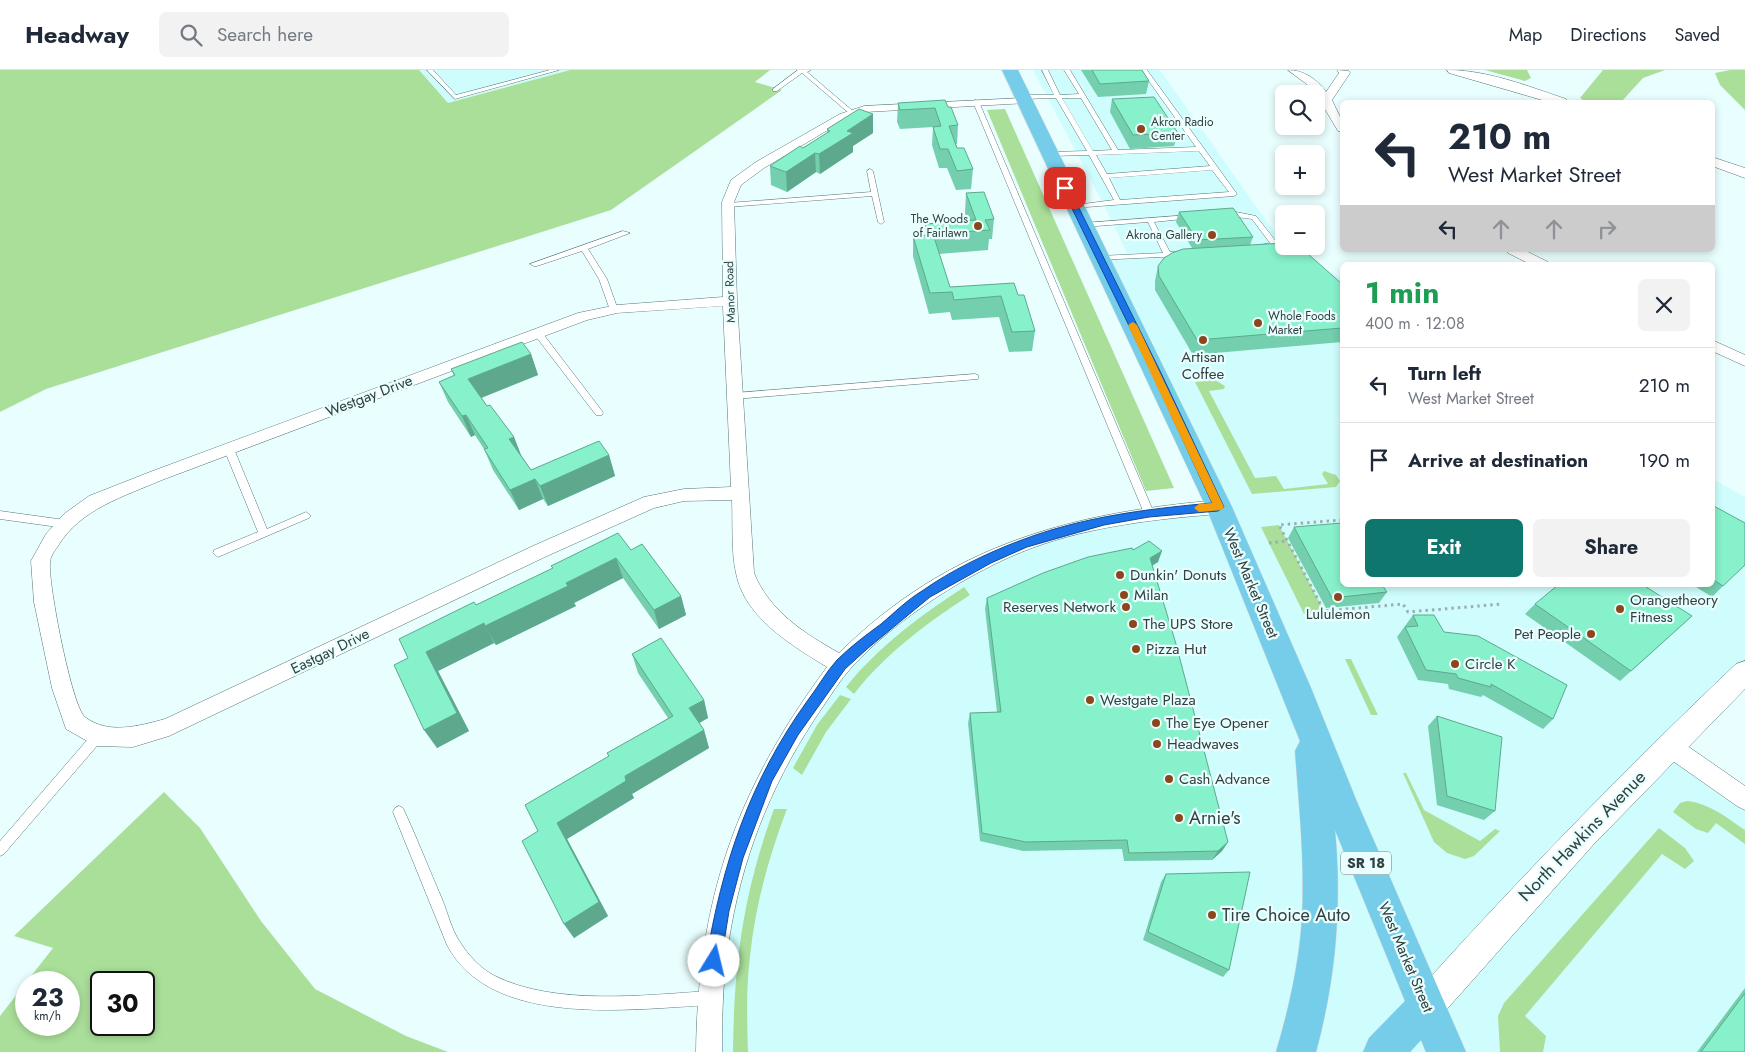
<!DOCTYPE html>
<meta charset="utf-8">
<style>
body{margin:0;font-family:Jost,sans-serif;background:#f2f2f3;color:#1f2937;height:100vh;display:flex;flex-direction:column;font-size:19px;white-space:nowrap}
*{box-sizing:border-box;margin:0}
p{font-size:16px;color:#747a83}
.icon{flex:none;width:28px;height:28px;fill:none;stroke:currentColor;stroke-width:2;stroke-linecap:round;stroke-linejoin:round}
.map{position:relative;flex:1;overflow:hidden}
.panel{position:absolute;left:1340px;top:192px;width:375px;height:325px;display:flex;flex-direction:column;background:#fff;border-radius:8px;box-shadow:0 2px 8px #0003}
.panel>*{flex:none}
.top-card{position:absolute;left:1340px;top:30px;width:375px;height:152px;border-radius:8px;box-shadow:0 2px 8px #0003;background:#fff;color:#1f2937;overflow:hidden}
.fabs{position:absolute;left:1275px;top:15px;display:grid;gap:10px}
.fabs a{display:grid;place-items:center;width:50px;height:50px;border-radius:8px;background:#fff;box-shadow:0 2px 8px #0003;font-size:25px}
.speed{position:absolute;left:15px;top:901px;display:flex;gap:10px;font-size:25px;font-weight:700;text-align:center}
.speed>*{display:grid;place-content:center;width:65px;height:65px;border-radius:50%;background:#fff;box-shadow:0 2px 8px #0003;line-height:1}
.speed small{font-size:12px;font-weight:400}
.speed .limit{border:2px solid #111;border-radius:8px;background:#fff;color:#111}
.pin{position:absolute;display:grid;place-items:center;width:42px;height:42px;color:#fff;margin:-21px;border-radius:10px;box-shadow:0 2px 8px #0006}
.me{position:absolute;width:55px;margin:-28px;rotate:9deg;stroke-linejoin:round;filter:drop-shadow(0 0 4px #0008)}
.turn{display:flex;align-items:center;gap:18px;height:105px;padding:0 25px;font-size:22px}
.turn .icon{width:65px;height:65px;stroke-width:2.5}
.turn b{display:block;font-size:35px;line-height:42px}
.lanes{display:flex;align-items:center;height:48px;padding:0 25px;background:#0003;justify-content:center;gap:25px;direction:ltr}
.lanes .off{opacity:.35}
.round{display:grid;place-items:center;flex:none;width:52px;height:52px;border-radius:8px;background:#f2f2f3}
.headline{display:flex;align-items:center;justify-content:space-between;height:85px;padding:0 25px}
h1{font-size:30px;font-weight:700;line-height:38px;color:#1e9e55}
.action{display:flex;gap:10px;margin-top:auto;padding:10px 25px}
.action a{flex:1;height:58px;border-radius:8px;background:#0f766e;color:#fff;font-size:20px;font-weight:700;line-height:58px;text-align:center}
.action a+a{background:#f2f2f3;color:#1f2937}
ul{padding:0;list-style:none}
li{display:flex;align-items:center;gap:15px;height:75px;padding:0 25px;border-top:1px solid #e0e1e3}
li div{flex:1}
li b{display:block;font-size:19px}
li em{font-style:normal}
header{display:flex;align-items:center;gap:30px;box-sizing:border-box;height:70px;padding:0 25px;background:#fff;border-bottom:1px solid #e0e1e3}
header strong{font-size:24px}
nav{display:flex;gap:28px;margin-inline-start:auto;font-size:18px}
.search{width:350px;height:45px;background:#f2f2f3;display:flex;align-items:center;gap:12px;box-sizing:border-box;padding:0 18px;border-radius:8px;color:#747a83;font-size:19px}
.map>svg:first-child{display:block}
.built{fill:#cffdfd}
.green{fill:#aadf9a;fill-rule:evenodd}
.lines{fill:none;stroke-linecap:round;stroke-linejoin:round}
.service-casing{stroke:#577778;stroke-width:1}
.minor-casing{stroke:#577778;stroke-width:1}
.tertiary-casing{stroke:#577778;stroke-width:1}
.primary-casing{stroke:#d6d9d9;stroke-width:1}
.path{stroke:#9caeae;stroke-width:3;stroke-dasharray:2.5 4;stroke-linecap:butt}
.service{fill:#fff;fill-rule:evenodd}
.minor{fill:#fff;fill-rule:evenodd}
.tertiary{fill:#fff;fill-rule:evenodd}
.primary{fill:#75cde9;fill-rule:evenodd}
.wall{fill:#73cfae}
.shaded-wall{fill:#5ea98d}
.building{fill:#86f1ca;stroke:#5ea98d}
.route{fill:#1a73e8;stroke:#114b97}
.slow{fill:#f59e0b}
.poi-dot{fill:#8b471b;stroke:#e9fefe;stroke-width:2}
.labels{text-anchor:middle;stroke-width:4.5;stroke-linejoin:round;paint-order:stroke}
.far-poi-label{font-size:12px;fill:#324040;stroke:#e9fefe;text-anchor:start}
.far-street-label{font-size:12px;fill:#324040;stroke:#e9fefe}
.shield{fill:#e9fefe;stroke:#697979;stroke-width:1}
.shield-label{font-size:14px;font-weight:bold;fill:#324040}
.poi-label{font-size:15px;fill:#324040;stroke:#e9fefe;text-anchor:start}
.street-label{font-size:15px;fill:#324040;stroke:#e9fefe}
.near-poi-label{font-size:18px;fill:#324040;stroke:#e9fefe;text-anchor:start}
.near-street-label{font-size:18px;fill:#324040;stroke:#e9fefe}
</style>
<header>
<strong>Headway</strong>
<div class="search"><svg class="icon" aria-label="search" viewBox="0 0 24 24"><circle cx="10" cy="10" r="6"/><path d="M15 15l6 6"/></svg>Search here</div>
<nav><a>Map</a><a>Directions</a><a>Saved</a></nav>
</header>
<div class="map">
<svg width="1745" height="982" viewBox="0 0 1745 982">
<rect width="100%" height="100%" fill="#e9fefe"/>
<g class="built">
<path d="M419,0H570L448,33Z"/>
<path d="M1033,0H1160L1284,176L1342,209V515H1712L1713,409L1745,427V599L1669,675L1745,729V982H709L736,788L841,595L926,524L1052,464L1218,437L1101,190L1129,188L1106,139Z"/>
</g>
<g class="green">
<path d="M0,0H419L448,33L570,0H770L755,12L782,20L611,140L46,319L0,342Z"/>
<path d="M1485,0H1527L1531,8L1525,11Z"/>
<path d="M1603,0H1665L1643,8L1621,32H1586L1580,28Z"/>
<path d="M1730,0H1745V40L1720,15L1715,3Z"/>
<path d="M1005,39L1174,418L1146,421L987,40Z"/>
<path d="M1215,310L1225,316L1224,319L1209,321L1255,408L1276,406L1284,419L1328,414L1322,404L1324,401L1336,405L1340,411L1336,417L1252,424L1195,312Z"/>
<path d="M1279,455L1324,541L1304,544L1261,457Z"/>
<path d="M964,517L970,525C927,553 886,583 854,624L846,617C879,576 920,546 964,517Z"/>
<path d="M1345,589H1351L1378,645H1371Z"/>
<path d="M840,625L851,629L826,662L802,705L793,698L817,655Z"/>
<path d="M1403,703H1406L1424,740L1480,771L1495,759L1500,761L1474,786L1465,789L1447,783L1434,772Z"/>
<path d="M164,722L200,758L261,851L315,919L406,966L448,982H0V946L53,878L14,866ZM26,912H69V955H26ZM101,912H144V955H101Z"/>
<path d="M1687,731C1709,733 1727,748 1745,760V774L1716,753L1708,763L1696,759L1673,742L1680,733Z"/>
<path d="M774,739H787C769,786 755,836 750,887C746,918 747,950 748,982H733C734,893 743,824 774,739Z"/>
<path d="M1659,758L1685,778L1694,791L1685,799L1662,784L1525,946L1546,966L1543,982H1500L1498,946L1504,933Z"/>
</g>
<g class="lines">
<defs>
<g id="service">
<path d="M427,0H433L456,25L550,0H559L455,29Z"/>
<path d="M798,0H811L807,2L854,42V44H850L802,3L777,21H773V19Z"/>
<path d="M1042,0H1048L1060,25L1079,24L1064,0H1070L1118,80L1196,77L1141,0H1147L1237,124L1234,126L1073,138V136L1075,135L1114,130L1089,85L1050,86L1047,84L1050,82L1087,81L1056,28L1021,29L1018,27L1021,25H1054ZM1062,28H1081L1112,80L1093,81ZM1199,81L1210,96L1107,104L1096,85ZM1212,100L1229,122L1120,130L1109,108Z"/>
<path d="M976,30L979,32L1154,443L1152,445L1149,447L1144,443L973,32Z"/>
<path d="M870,99L873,101L884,152L881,154L878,152L872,126L728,137L725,135L728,133L871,122L867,101Z"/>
<path d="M1236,142L1256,146L1278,174L1277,176L1260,179V175L1270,173L1252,149C1244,147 1226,148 1221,145L1224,143Z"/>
<path d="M1190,145L1192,146V148L1154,152L1170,182H1185L1186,184L1182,186L1096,190L1095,188L1099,186L1163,183L1148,152L1084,157L1080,155L1084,153Z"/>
<path d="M623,161L630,163L588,179L607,209L618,240L617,242H611L610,240L599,209L582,181L537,196H534L530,194Z"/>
<path d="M534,260H540L602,341L603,343L602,345H596L534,264Z"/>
<path d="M975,304L978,305V309L735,329L731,326L735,323Z"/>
<path d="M229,376L234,379L267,459L306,442L311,446L309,448L218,487L213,483L214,480L258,462L224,379Z"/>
<path d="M0,441L65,450L70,454L65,458L0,449Z"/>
<path d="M98,661L102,662L104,666L102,670L4,784L0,786V771L94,662Z"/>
<path d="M399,736L403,738C417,768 429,799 442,829C448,843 451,859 460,872C468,885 481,899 495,906C555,936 645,925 710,921L715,923L717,928L715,933L710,935C631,939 491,959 447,875L393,742L395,738Z"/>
</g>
<g id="minor">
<path d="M1288,0C1304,0 1317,9 1326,22L1339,3L1337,0L1349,1L1350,3L1332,30L1342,51V62L1338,61L1313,19Z"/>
<path d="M1023,28L1027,29L1029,31L1027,33L865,42L848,48L764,98L741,115L734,132L737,231L754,503C770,542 804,563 839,583C949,475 1069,443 1219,430L1225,432L1228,437L1225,442L1219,444C1156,449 1092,456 1032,478C972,500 894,550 851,598C840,610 831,625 822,638C776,705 745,778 731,858C723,899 722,941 722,982H696C698,829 736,720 827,597C791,575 744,547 736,503C731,482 733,452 732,430L684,431L654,438L547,486L169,666L133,677L96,676L66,659L52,618L34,532L31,491L46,464L64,444L89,426L150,402L578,243L617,235L723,227L722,132L731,110L756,92L840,44L864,36ZM723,236L731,417L684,419L644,427L533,476L165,649C139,656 108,665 85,647C72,638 48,513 50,493C50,487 55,480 58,476C80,439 125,426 162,410L587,250L617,243Z"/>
<path d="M1506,180H1524L1548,192L1550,195H1532L1508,183Z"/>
<path d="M1712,270L1745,285V296L1712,281Z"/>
<path d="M1668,665L1676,668L1745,716V740L1737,736L1660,682L1657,675L1660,668Z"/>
</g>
<g id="tertiary">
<path d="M1447,0C1488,0 1527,16 1566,29L1568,32H1549L1449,3Z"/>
<path d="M1712,87L1745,98V108L1712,96Z"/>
<path d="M1745,591V619L1593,775L1439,948L1427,953L1415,948L1410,936L1415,924C1518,810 1624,700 1736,594Z"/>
</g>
<path id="primary" d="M1002,0H1018L1232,437L1311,618L1357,732L1466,982H1426L1421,970L1410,982H1363L1369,968L1405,931L1335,760C1342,836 1336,908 1316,982H1276C1289,938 1299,894 1302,848C1305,792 1299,737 1295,681L1300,671L1206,437Z"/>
</defs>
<use href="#service" class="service-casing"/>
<use href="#minor" class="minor-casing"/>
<use href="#tertiary" class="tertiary-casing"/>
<use href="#primary" class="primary-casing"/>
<g class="path">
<path d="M1342,450L1279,455L1324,541L1403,534L1408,542L1502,534"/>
<path d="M1269,473L1287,471"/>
</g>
<use href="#service" class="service"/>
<use href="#minor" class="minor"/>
<use href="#tertiary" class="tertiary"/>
<use href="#primary" class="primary"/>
</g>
<g class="wall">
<path d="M1081,0H1142L1149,11L1146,24L1098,27Z"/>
<path d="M1112,29L1178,63L1174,76L1130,79L1110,42Z"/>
<path d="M898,33L948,37L958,55L957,74H956L957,78L973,99L971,119L956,120L947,98H939L932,75L933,57L900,59L897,52Z"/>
<path d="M873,44V63L853,76V82L820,104L816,102L787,122L771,115L770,96L803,78L827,63V59Z"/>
<path d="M966,123L994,149L992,169H989L988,180L939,184L950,217L1018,225L1035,261L1032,281L1009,282L999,247L952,250L950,242L929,244L913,186V166L925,165V154L967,151L965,143Z"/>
<path d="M1179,142L1253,167L1250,175L1342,214V272L1193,285L1155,220V211L1158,196L1192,178L1176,152Z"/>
<path d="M531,284L538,305L481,328L487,336L514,367L521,385L531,400L609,385L615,406L548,436L543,429L519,440L493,400L484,379L475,365L471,367L448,332L439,312L454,306L451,299Z"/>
<path d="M1712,435L1723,516L1712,527L1693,515H1712Z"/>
<path d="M1294,457L1387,522L1379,533L1326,538L1288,468Z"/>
<path d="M631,480L681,526L686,545L659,559L623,508L574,533L576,536L496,575L494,573L438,601L469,661L437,678L408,588L476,535L553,499L551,496Z"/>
<path d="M1133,480L1158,492L1152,496L1228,772L1222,781L1212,790L1124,791L1122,779L1023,781L980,771L968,653L970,643L997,642L985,539L987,528Z"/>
<path d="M1535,534L1692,546L1620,611L1525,544Z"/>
<path d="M1413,545L1444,562L1553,649L1543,659L1483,625L1481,627L1449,619L1448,614L1418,610L1397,567Z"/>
<path d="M632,584L704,630L708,648L699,653L704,660L709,678L632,724L634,728L567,769L608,846L574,868L564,854L538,761L609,686L668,648L638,603Z"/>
<path d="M1437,646L1495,741L1484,750L1437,735L1428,656Z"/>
<path d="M1166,804L1229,900L1223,907L1143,870L1161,812Z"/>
<path d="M1745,918V982H1697Z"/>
</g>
<g class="shaded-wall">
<path d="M873,44V63L853,76V82L820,104L819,84L847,61Z"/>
<path d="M815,83L816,102L787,122L786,102Z"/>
<path d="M531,284L538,305L476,330L468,309Z"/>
<path d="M466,345L475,365L471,367L462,346Z"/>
<path d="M514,367L522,388L509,369Z"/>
<path d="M609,385L615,406L548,436L540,416Z"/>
<path d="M535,409L543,429L519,440L510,420Z"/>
<path d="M1162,481L1158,492L1146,499L1150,488Z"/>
<path d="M616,488L623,508L574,533L576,536L496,575L485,556L566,513Z"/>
<path d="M681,526L686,545L659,559L654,540Z"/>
<path d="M484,553L494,573L438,601L469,661L437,678L424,660L426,582Z"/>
<path d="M704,630L708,648L694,656L689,638Z"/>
<path d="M704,660L709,678L632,724L634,728L567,769L608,846L574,868L564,854L557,753L625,706Z"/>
<path d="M1228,772L1222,781L1212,790L1218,781Z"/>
</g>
<g class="building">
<path d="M1092,0H1142L1149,11L1100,14Z"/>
<path d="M1154,27L1178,63L1133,65L1112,29Z"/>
<path d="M945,30L948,37H951L958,55L949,56L957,78H964L973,99L957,101L948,79H940L933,57L941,56L935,38L900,40L898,33Z"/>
<path d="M859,39L873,44L847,61L853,63L819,84L815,83L786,102L770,96L800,76L803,78L830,61L827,59Z"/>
<path d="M984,122L994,149L985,150L990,160L933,164L950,217L1014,213L1018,225H1024L1035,261L1012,262L1001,226L954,230L952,222L930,223L913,166L929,165L925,154L976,150L966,123Z"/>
<path d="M1233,138L1253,167L1197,170L1179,142Z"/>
<path d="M1284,173V176H1299L1342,214V258L1197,270L1159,206L1158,196L1164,188L1172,183L1183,179Z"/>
<path d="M522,272L531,284L468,309L487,336L490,335L514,367L509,369L531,400L599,371L609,385L540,416L535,409L510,420L484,379L488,378L466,345L462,346L439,312L455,305L451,299Z"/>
<path d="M1712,435L1745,453V495L1723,516L1712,509Z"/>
<path d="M1342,453V515H1382L1387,522L1332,528L1294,457Z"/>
<path d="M618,463L631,480L642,474L681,526L654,540L616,488L566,513L568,516L485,556L484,553L426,582L457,643L424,660L394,595L408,588L399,569L474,532L476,535L553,498L551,496Z"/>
<path d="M1149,471L1162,481L1150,488L1176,574L1228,772L1218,781L1129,783L1127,770L1026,772L982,763L970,643L1001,642L987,528L1043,503L1088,487L1132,478L1133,480Z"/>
<path d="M1558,515H1643L1692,546L1631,601L1535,534Z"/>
<path d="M1413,545H1434L1444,562L1478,566L1567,615L1553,649L1491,614V617L1458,608L1456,604L1426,600L1405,557L1418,556Z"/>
<path d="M661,568L704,630L689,638L704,660L625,706L626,711L557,753L599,832L564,854L522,771L538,761L525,735L609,686L607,683L673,646L632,584Z"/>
<path d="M1437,646L1502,667L1495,741L1447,726Z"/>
<path d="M1250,802L1229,900L1148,862L1166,804Z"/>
<path d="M1745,923V982H1701Z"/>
</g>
<path class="route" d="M1065,116L1069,118L1161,303L1224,437L1218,441L1149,447L1104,455L1027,477L991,493L930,527L867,579L845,599L798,665L772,711L743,788L729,841L721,891L719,896L714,899L708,896L706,891C722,794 750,710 808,630C818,617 826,602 837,590C850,577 866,565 881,554C894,543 907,530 922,521C950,501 987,483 1019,471C1081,447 1146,439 1212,433L1152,303L1062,118Z"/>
<path class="slow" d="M1133,252L1137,255L1224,437L1222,440L1199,442L1194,438L1199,434L1212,433L1128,255Z"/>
<g class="poi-dot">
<circle cx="1141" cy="59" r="5"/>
<circle cx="978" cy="156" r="5"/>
<circle cx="1212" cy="165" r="5"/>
<circle cx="1258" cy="253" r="5"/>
<circle cx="1203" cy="270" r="5"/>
<circle cx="1120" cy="505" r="5"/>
<circle cx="1124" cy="525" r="5"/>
<circle cx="1338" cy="527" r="5"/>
<circle cx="1126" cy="537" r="5"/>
<circle cx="1620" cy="539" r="5"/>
<circle cx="1133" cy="554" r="5"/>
<circle cx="1591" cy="564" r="5"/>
<circle cx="1136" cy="579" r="5"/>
<circle cx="1455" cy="594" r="5"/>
<circle cx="1090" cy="630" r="5"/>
<circle cx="1156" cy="653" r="5"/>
<circle cx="1157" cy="674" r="5"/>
<circle cx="1169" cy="709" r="5"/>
<circle cx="1179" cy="748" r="5"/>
<circle cx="1212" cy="845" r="5"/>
</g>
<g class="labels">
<g class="far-poi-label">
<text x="1151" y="56">Akron Radio<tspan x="1151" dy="14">Center</tspan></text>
<text x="968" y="153" text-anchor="end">The Woods<tspan x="968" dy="14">of Fairlawn</tspan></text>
<text x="1202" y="169" text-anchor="end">Akrona Gallery</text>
<text x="1268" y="250">Whole Foods<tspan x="1268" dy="14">Market</tspan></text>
</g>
<g class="far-street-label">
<text transform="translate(730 222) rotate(-92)" y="4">Manor Road</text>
</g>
<rect class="shield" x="1341" y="781.5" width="50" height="23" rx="4"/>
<g class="shield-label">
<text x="1366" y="798">SR 18</text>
</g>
<g class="poi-label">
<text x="1203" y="292" text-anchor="middle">Artisan<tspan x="1203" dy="17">Coffee</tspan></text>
<text x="1130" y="510">Dunkin' Donuts</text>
<text x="1134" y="530">Milan</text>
<text x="1630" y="535">Orangetheory<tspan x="1630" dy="17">Fitness</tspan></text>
<text x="1116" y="542" text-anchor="end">Reserves Network</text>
<text x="1338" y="549" text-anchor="middle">Lululemon</text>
<text x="1143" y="559">The UPS Store</text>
<text x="1581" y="569" text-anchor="end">Pet People</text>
<text x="1146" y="584">Pizza Hut</text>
<text x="1465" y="599">Circle K</text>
<text x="1100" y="635">Westgate Plaza</text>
<text x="1166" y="658">The Eye Opener</text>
<text x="1167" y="679">Headwaves</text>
<text x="1179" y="714">Cash Advance</text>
</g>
<g class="street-label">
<text transform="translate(369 326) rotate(-21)" y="5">Westgay Drive</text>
<text transform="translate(1251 513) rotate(67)" y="5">West Market Street</text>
<text transform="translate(330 581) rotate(-26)" y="5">Eastgay Drive</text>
<text transform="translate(1406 887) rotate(67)" y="5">West Market Street</text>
</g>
<g class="near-poi-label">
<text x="1189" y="754">Arnie's</text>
<text x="1222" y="851">Tire Choice Auto</text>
</g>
<g class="near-street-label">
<text transform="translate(1582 766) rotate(-46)" y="6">North Hawkins Avenue</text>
</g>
</g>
</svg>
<div class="fabs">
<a><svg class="icon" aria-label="search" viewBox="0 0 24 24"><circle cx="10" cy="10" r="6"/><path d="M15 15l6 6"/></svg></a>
<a>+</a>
<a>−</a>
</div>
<div class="speed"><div>23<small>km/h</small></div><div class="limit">30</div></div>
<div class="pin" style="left:1065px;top:118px;background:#d93025"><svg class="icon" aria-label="arrive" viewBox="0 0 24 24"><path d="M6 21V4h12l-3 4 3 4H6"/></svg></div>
<svg class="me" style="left:714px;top:891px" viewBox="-20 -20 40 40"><circle r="19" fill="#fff"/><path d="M0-13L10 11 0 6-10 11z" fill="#1a73e8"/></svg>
<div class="top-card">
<div class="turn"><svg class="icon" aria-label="left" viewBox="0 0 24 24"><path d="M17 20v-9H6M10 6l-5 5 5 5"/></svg><div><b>210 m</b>West Market Street</div></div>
<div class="lanes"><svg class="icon" aria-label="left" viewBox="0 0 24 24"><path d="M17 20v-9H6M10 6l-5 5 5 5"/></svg><svg class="icon off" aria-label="ahead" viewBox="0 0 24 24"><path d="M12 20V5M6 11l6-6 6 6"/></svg><svg class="icon off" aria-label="ahead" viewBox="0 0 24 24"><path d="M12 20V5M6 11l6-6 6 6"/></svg><svg class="icon off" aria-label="right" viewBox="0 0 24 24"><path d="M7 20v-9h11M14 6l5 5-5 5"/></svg></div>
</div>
<section class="panel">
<div class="headline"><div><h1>1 min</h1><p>400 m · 12:08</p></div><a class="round"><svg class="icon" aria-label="close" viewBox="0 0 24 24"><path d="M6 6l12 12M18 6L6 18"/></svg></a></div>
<ul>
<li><svg class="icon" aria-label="left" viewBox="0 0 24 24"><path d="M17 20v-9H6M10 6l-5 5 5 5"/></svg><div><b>Turn left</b><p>West Market Street</p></div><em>210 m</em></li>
<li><svg class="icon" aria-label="arrive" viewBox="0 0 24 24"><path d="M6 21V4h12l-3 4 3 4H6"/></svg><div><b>Arrive at destination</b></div><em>190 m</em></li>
</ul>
<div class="action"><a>Exit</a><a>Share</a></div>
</section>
</div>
